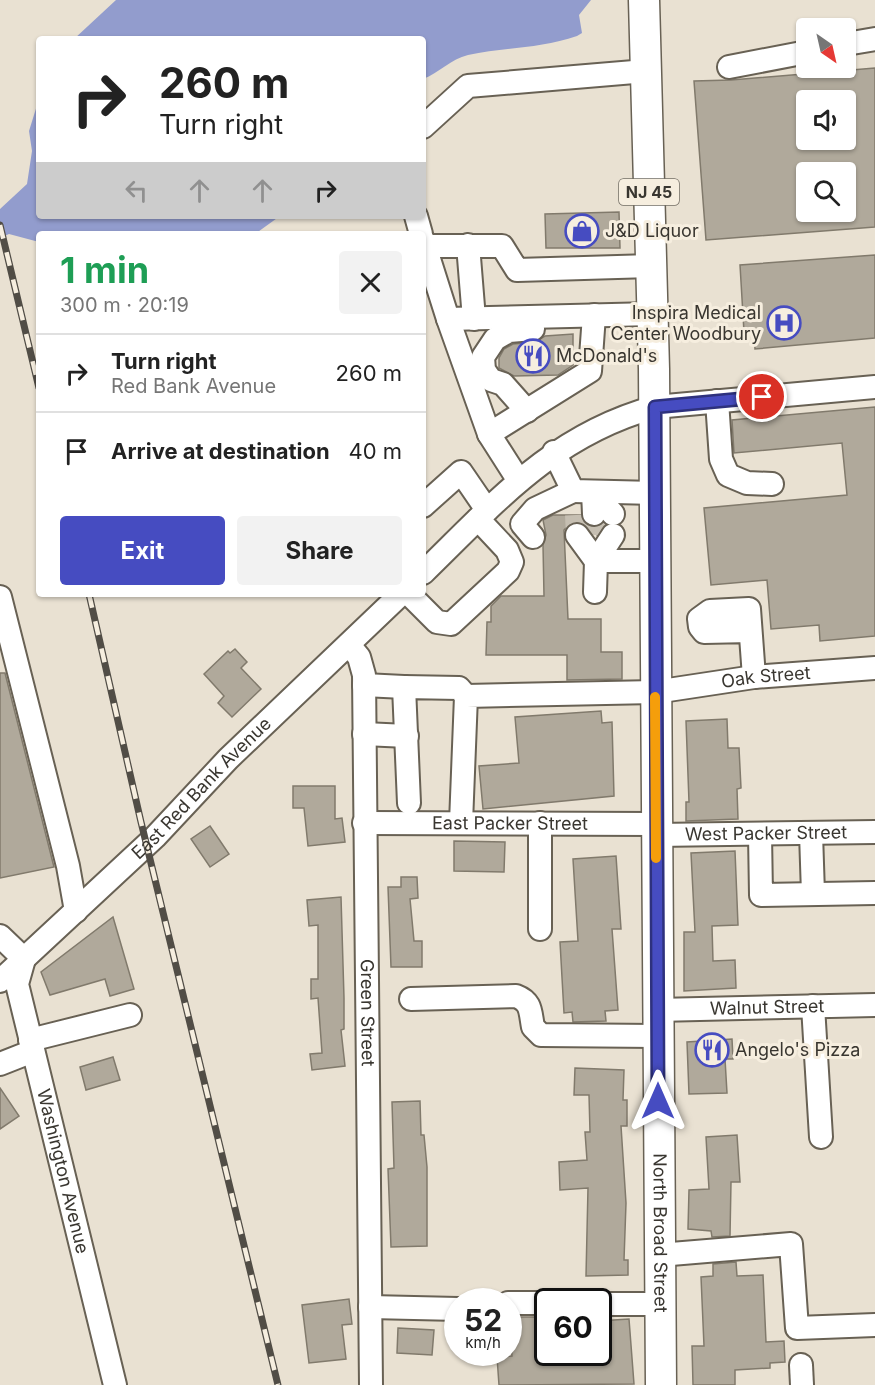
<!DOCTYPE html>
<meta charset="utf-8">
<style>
body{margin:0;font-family:Inter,sans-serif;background:#f2f2f2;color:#222;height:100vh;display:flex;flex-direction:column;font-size:22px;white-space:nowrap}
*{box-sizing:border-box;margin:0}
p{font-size:20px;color:#767676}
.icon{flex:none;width:33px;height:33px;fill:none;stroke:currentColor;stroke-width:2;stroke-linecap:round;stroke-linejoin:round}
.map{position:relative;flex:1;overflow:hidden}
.sheet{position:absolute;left:36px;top:231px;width:390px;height:366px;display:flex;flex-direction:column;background:#fff;border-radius:6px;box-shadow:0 2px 4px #0004}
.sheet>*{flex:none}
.hud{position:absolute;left:36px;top:36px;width:390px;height:183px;border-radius:6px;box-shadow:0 2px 4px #0004;background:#fff;color:#222;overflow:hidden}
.needle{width:39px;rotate:146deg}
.fabs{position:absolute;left:796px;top:18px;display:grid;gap:12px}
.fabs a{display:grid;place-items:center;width:60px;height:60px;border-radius:6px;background:#fff;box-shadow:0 2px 4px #0004;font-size:30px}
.speed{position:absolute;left:444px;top:1288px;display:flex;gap:12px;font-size:30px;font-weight:700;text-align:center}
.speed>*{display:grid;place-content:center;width:78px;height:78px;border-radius:50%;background:#fff;box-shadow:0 2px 4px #0004;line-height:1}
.speed small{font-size:15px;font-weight:400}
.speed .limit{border:3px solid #111;border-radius:9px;background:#fff;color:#111}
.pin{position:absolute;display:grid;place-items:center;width:51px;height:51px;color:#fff;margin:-26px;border:3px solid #fff;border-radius:50%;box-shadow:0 2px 6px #0007}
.me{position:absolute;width:66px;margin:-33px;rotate:0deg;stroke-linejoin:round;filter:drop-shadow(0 0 4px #0008)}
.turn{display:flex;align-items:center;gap:21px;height:126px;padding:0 24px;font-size:27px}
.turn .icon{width:78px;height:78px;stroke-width:2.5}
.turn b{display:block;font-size:42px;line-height:51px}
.lanes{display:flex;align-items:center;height:57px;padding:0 24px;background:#0003;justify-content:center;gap:30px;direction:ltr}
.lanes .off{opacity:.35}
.round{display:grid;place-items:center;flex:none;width:63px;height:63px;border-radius:6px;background:#f2f2f2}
.head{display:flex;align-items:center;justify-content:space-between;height:102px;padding:0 24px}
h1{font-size:36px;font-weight:700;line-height:45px;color:#1e9e55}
.primary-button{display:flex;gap:12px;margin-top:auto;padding:12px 24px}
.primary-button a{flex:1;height:69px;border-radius:6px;background:#464cc1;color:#fff;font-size:24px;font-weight:700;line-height:69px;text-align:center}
.primary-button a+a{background:#f2f2f2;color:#222}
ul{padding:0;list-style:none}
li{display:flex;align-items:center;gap:18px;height:78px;padding:0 24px;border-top:2px solid #e0e0e0}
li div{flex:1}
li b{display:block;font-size:22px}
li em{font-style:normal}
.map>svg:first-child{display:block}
.water{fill:#929ccd}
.building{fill:#b0a99b;stroke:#817a6c;stroke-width:1.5;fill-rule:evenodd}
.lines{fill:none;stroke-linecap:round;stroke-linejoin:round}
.minor-tunnel{stroke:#c6bfb2;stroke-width:22;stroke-dasharray:22 11;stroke-linecap:butt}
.minor-casing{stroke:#686154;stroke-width:26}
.major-casing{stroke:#686154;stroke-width:33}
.minor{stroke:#fff;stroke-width:22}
.major{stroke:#fff;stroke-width:30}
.rail-casing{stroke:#514d46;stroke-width:7}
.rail{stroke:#f6eedf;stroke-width:4.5;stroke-dasharray:14;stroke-linecap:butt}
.route-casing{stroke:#2e317d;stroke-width:15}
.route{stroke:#464cc1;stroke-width:10}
.slow{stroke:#f59e0b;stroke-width:10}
.labels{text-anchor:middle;stroke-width:6;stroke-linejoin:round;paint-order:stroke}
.shield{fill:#f6eedf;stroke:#726d64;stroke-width:1.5}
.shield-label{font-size:16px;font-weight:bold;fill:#393630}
.poi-label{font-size:18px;fill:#393630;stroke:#f6eedf;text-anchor:start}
.street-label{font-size:18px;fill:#393630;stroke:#f6eedf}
</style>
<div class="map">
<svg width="875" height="1385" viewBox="0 0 875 1385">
<rect width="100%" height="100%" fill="#e9e1d2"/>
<g class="water">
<path d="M116,0H591L579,15L582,33L577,36C540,49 504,47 468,55C451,59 439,73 423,79V39H74Z"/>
<path d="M39,99V216H280L255,234H39V242L9,234L0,238V209L27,184L32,151L29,131Z"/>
</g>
<g class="building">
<path d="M875,68V227L706,240L694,81L731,80ZM807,100H846V140H807ZM807,172H846V212H807Z"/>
<path d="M619,212L620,248H546L545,214Z"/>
<path d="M875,255V338L755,349L754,332H744L740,265Z"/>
<path d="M573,334V365L558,375L514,376L499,368V358L504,349L513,344L535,342L545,336Z"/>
<path d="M875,407V636L820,641L819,625L771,629L767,580L711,585L704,508L847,495L842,443L734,453L732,420Z"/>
<path d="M553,515H581L588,526L605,524L597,535L582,522L570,524L564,530L568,619H601V652H622V679L567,680V655H486L487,622H491V606L501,596H544L543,545L546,535L543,520Z"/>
<path d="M235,649L247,662L241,668L261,689L232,717L218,703L224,696L204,674L228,651L230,653Z"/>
<path d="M0,673H5L54,867L0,878Z"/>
<path d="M601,711L602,723L612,722L614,796L483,809L479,766L519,763L515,717Z"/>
<path d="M727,719L728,748H739L741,788L737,789L738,819L686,821V802H689L686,721Z"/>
<path d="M293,786H335V819L342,818L345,842L308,846L304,808H293Z"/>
<path d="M210,826L229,854L210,867L191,839Z"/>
<path d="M454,841L505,842L504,872L454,871Z"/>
<path d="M735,851L738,925L712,926L713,961L735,960L736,988L684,991V932H695L691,853Z"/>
<path d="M616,856L621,929H612L618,1010L605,1011L606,1021L573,1022L572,1012L564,1013L560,942L578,941L573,859Z"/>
<path d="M401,877H417L418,898L410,899L414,941H422V967H391L388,887H401Z"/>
<path d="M341,897L344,998V1029L341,1030L345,1066L312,1070L310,1054L322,1053L318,998L311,999V979H318V925L309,926L307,900Z"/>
<path d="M113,917L134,989L110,996L105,979L50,995L41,972Z"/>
<path d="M732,1039L733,1059H725L727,1093L689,1094L687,1042Z"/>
<path d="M113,1057L120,1080L86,1090L80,1067Z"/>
<path d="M575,1068L624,1070L623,1100H627V1126H621L626,1203L624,1260H628V1275L586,1276L588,1188L560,1190L559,1162L587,1160L585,1132H590L589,1095H574Z"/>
<path d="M0,1088L19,1116L0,1129Z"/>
<path d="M420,1101L421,1135H424L427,1167V1246L391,1247L388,1169L394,1168L392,1102Z"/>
<path d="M737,1135L740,1182H731L730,1236L712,1237L711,1231L688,1229L689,1190L709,1189L706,1137Z"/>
<path d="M736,1262L737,1276L763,1275L766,1342L784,1341L785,1362L770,1363V1368L735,1370V1385H693L692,1346H704L701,1277L713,1276V1264Z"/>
<path d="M349,1299L352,1324L342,1325L346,1359L309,1363L302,1305Z"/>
<path d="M509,1317H548V1353H598V1321L629,1319L634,1384L499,1385L497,1357L512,1356Z"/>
<path d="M398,1328L434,1330L432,1355L397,1353Z"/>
</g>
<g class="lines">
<g class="minor-tunnel">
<path d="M594,514V535"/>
<path d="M576,515L577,535"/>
</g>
<defs>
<g id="minor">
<path d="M846,44L875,39"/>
<path d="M729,67L807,52"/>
<path d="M423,127L468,86L646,71"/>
<path d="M416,216L421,234"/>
<path d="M423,240L448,319L489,434L519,481"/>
<path d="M468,245L474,319"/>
<path d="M425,246H502L517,270L651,266"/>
<path d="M448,319L653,314"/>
<path d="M717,401L721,459L728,475L747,483L772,484"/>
<path d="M527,411L503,384L491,380L484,370L483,357L495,339L509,331L533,329"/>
<path d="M489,434L590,371L594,315"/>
<path d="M554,452L573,491L655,493"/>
<path d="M423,506L461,472L487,510"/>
<path d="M594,514L593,492L613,514"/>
<path d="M577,535L596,561"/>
<path d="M533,537L522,524L535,509L573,491"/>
<path d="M596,561L613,535"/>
<path d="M423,573C496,502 553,435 655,407L875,387"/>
<path d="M595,592L596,561H655"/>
<path d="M409,594L437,622L451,624L508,571L512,562L507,550L478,519"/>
<path d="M0,597L68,866L76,911"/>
<path d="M750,631L704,632L700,627L699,619L710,611L749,609L754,677"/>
<path id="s1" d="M349,645L359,657L364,675L371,1385"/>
<path d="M364,685L404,687"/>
<path d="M364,734L407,736"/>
<path d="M409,803L404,687L459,688L466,696"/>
<path id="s2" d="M364,823L655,824"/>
<path id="s3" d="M461,823L466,696L655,692L754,677L875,668"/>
<path d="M811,833L813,894"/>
<path d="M760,834L761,895L875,893"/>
<path id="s4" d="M656,835L875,832"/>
<path d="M540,929V823"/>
<path id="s5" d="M0,936L24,959L17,984L115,1385"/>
<path id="s6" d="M0,981L155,837L228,759L401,594"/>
<path d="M411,999L516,996C532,1002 530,1012 533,1027L541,1035L657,1036"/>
<path d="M813,1006L821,1137"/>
<path id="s7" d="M657,1010L875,1005"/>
<path d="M30,1040L130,1015"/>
<path d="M0,1064L33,1051"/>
<path d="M659,1255L791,1244L797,1328L875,1325"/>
<path d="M508,1303H548"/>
<path d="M598,1304H660"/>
<path d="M370,1307L458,1309"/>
<path d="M801,1365L802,1385"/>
</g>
<g id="major">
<path id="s8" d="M644,0L654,369L661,1385"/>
</g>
</defs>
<use href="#minor" class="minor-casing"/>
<use href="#major" class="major-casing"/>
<use href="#minor" class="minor"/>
<use href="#major" class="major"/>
<defs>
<g id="rail">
<path d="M0,225L39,388"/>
<path d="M89,594L141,822L278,1385"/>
</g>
</defs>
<use href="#rail" class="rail-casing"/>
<use href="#rail" class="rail"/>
</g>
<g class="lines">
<defs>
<path id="route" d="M658,1101L655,407L762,397"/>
</defs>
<use href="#route" class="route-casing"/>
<use href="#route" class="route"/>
<path class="slow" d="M655,697L656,858"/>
</g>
<defs>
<symbol id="shop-ring" viewBox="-11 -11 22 22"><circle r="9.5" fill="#f6eedf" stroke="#464cc1" stroke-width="1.5"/><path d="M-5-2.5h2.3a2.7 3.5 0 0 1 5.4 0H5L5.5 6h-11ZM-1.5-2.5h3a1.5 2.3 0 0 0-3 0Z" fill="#464cc1"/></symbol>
<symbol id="hospital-ring" viewBox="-11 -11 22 22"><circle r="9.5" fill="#f6eedf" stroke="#464cc1" stroke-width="1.5"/><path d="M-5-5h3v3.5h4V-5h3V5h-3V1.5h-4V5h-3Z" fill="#464cc1"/></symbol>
<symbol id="restaurant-ring" viewBox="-11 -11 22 22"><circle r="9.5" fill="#f6eedf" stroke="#464cc1" stroke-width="1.5"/><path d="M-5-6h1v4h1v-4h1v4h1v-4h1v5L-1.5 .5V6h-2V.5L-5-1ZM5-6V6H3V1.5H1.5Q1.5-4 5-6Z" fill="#464cc1"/></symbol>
</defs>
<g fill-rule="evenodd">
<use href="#shop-ring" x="563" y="212" width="38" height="38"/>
<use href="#hospital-ring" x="765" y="304" width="38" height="38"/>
<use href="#restaurant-ring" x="514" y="337" width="38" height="38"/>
<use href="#restaurant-ring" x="693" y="1031" width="38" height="38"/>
</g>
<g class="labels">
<rect class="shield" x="619" y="179" width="60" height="26" rx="4.5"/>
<g class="shield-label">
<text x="649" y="198">NJ 45</text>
</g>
<g class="poi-label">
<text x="605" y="237">J&amp;D Liquor</text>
<text x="761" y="319" text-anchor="end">Inspira Medical<tspan x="761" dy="21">Center Woodbury</tspan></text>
<text x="556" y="362">McDonald's</text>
<text x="735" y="1056">Angelo's Pizza</text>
</g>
<g class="street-label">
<text dy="6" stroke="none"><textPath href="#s3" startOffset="428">Oak Street</textPath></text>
<text dy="6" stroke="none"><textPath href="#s6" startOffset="279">East Red Bank Avenue</textPath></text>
<text dy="6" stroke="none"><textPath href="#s2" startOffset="146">East Packer Street</textPath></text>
<text dy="6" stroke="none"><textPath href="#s4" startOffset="110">West Packer Street</textPath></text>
<text dy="6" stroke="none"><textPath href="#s7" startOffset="110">Walnut Street</textPath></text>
<text dy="6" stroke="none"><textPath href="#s1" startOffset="372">Green Street</textPath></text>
<text dy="6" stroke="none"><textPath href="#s5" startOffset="252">Washington Avenue</textPath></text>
<text dy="6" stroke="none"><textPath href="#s8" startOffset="1233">North Broad Street</textPath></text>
</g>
</g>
</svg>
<div class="fabs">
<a><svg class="needle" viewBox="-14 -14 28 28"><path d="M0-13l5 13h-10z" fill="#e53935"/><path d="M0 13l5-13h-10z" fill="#767676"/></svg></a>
<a><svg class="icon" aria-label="sound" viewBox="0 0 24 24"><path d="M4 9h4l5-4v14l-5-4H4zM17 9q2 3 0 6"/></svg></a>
<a><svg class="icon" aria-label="search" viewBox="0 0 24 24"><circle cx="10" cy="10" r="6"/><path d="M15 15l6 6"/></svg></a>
</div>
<div class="speed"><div>52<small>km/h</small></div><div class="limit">60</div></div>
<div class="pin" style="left:762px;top:397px;background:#d93025"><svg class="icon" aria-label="arrive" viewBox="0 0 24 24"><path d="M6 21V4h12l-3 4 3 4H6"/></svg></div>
<svg class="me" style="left:658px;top:1101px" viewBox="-20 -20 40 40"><path d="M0-17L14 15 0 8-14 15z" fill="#464cc1" stroke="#fff" stroke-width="4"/></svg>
<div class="hud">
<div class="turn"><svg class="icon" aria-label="right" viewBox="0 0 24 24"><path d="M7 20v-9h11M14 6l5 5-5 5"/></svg><div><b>260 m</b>Turn right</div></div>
<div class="lanes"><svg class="icon off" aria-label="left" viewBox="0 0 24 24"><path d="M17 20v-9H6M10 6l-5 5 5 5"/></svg><svg class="icon off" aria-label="ahead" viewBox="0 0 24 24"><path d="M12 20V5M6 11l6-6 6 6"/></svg><svg class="icon off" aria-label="ahead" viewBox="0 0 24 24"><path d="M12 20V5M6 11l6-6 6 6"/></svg><svg class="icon" aria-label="right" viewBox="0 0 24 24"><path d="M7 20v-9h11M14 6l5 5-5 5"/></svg></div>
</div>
<section class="sheet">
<div class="head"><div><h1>1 min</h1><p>300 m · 20:19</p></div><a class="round"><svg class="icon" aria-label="close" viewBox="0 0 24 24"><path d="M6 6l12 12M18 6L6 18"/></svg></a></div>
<ul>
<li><svg class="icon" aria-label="right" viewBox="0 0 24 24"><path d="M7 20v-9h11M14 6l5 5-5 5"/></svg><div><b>Turn right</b><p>Red Bank Avenue</p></div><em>260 m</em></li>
<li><svg class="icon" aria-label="arrive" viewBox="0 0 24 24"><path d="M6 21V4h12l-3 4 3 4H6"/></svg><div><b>Arrive at destination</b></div><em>40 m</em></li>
</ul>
<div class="primary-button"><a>Exit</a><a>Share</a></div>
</section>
</div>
